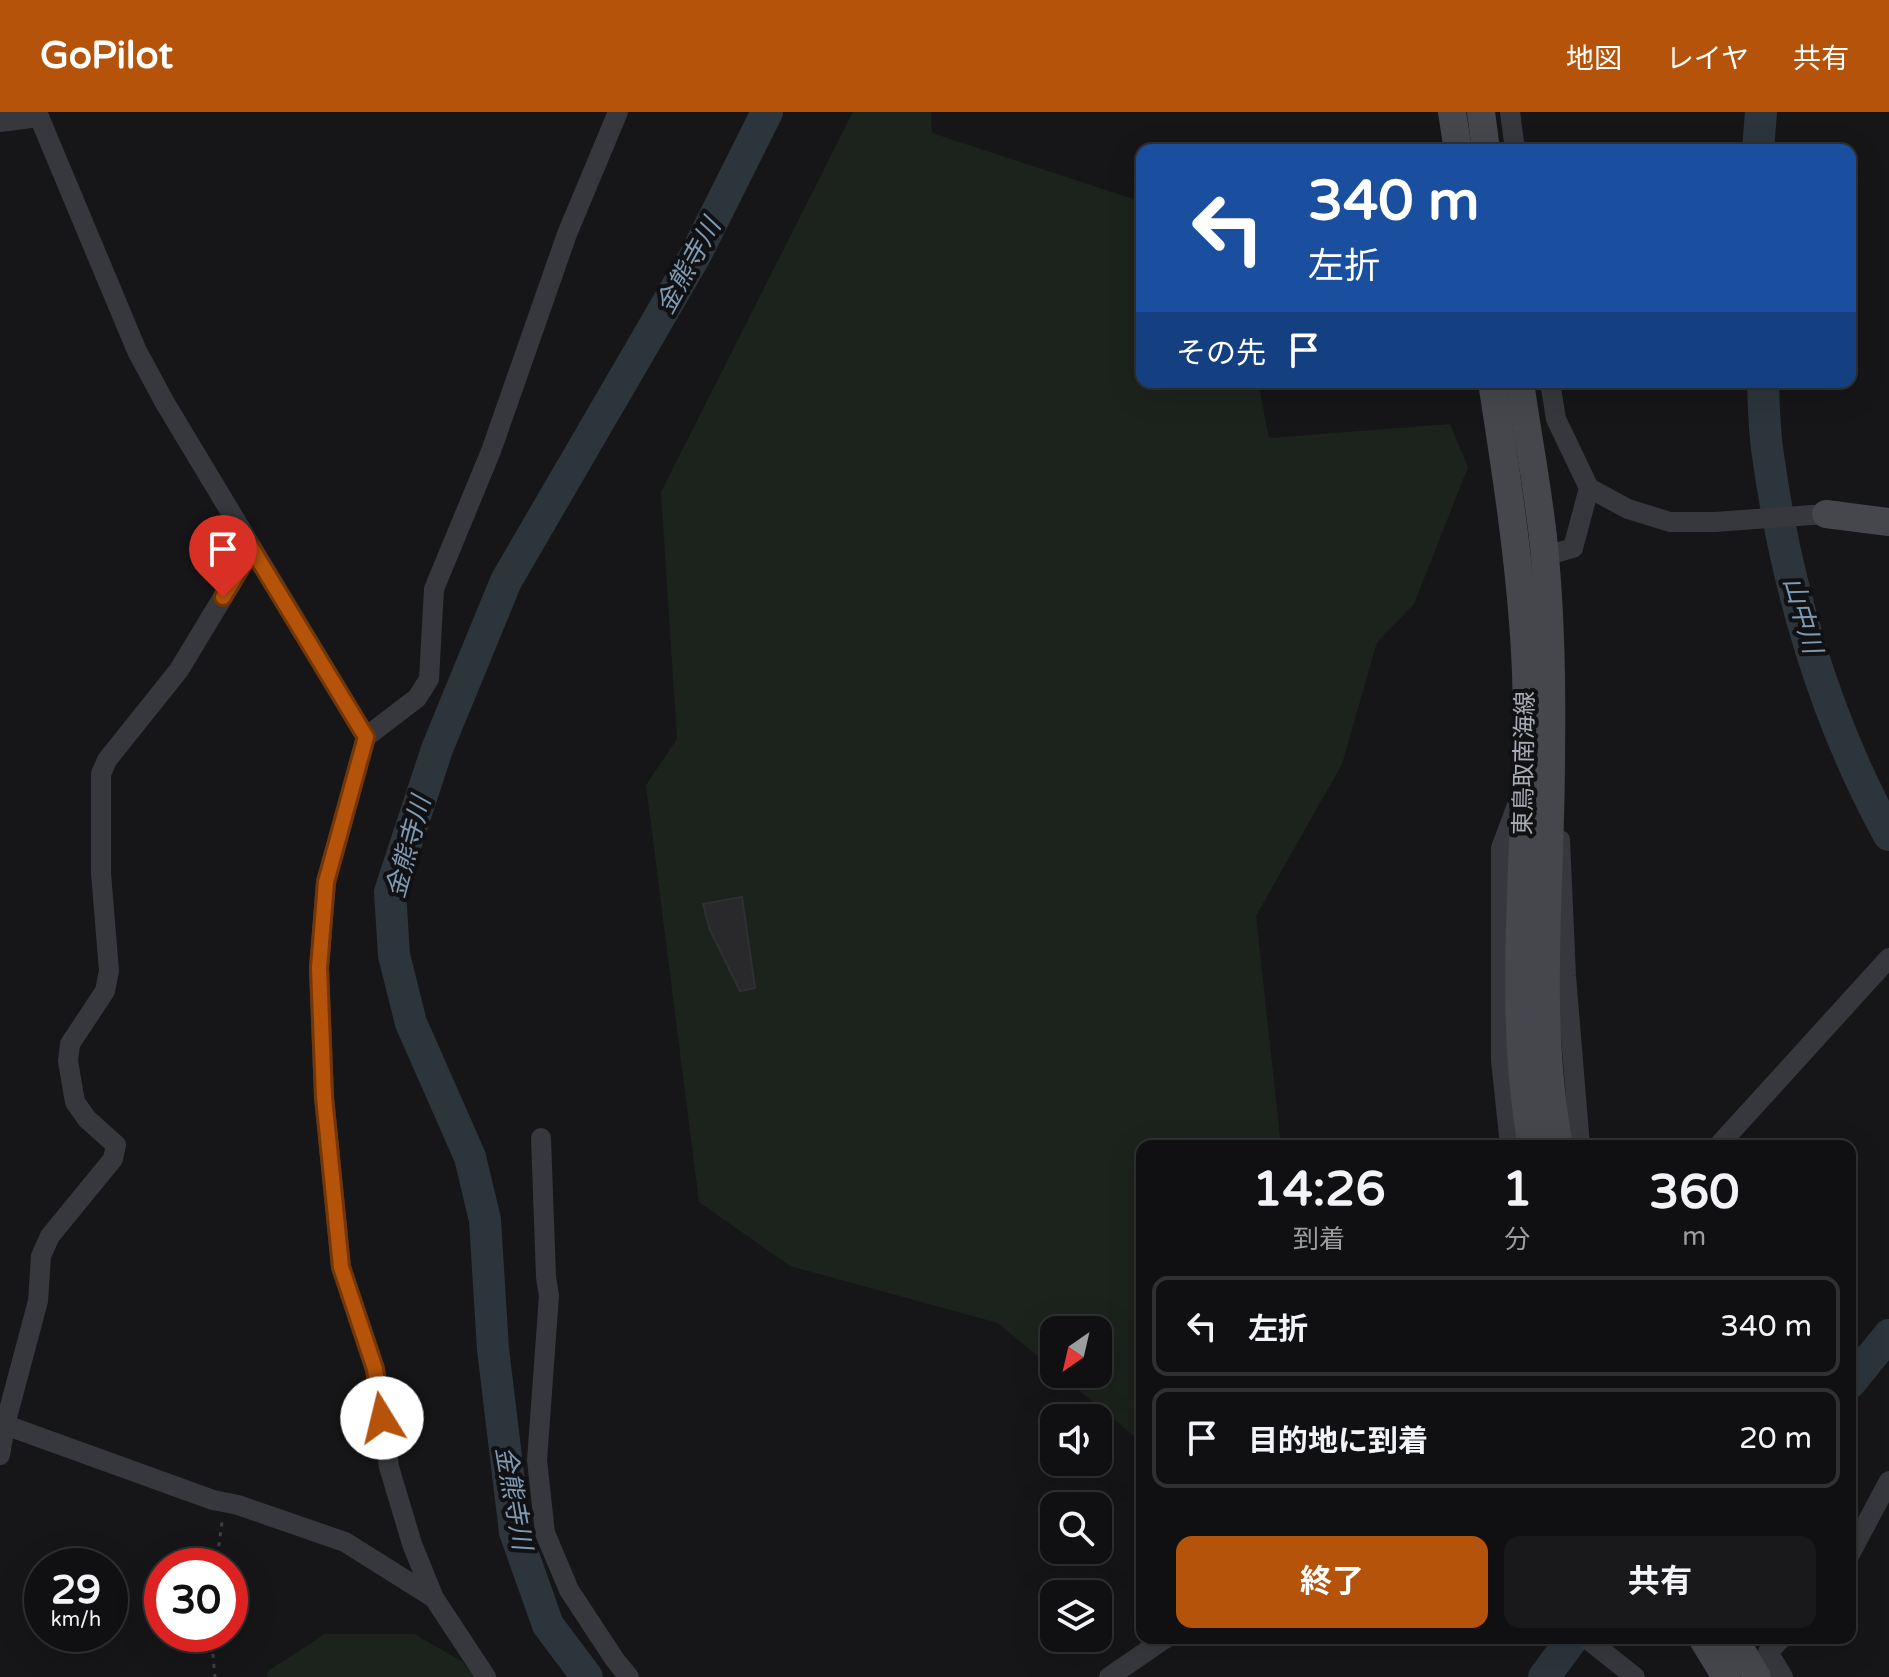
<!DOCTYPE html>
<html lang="ja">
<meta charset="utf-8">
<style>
body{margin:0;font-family:"Varela Round","Noto Sans JP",sans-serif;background:#19191b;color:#f1f3f6;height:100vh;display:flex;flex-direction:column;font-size:30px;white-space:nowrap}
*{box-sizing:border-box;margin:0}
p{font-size:26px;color:#9c9d9f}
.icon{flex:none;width:44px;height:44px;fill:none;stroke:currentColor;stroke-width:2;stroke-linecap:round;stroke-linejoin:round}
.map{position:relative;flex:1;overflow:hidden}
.drawer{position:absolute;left:1136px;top:1028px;width:720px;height:504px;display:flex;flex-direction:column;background:#101012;border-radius:16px;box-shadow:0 8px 32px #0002,0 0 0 2px #303032}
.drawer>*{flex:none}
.guide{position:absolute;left:1136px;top:32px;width:720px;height:244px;border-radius:16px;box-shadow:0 8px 32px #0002,0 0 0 2px #303032;background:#1a4fa0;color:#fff;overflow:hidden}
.needle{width:52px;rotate:214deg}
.buttons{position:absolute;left:1040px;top:1204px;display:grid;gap:16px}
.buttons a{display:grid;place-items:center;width:72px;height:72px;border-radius:16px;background:#101012;box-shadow:0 8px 32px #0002,0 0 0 2px #303032;font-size:40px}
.speed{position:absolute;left:24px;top:1436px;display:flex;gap:16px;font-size:40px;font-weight:700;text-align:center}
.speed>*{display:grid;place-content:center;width:104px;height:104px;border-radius:50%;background:#101012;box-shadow:0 8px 32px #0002,0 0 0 2px #303032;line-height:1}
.speed small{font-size:20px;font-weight:400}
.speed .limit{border:12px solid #d22;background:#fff;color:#111}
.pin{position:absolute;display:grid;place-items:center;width:68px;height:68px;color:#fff;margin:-82px -34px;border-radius:50% 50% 50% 0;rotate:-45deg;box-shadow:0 0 8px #0007}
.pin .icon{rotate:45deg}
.me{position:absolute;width:88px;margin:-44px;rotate:351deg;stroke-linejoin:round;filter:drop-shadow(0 0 6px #0008)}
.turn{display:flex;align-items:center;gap:28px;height:168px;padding:0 40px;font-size:36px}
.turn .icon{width:104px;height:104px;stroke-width:2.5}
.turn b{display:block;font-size:56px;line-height:68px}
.then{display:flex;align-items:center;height:76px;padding:0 40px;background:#0003;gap:16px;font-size:30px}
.eta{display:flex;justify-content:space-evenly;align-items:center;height:136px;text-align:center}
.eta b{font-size:48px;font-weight:700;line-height:56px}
.button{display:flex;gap:16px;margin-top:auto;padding:16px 40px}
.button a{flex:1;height:92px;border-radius:16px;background:#b45309;color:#fff;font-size:32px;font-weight:700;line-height:92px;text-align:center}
.button a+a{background:#19191b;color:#f1f3f6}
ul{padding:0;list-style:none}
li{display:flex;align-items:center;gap:24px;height:100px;margin:0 16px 12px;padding:0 24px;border:4px solid #303032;border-radius:16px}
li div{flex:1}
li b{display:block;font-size:30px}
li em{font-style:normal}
header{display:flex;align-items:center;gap:48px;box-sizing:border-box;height:112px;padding:0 40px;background:#b45309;color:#fff}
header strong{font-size:38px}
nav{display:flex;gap:44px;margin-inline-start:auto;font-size:28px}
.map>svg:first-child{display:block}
.green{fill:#1c231d}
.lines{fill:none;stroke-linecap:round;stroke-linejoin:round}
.river{stroke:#2c353c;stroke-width:32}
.building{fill:#29292c;stroke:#303034;stroke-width:2}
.path{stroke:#3d3f44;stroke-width:3;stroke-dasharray:4 6;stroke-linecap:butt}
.street{stroke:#37383d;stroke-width:20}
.secondary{stroke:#45474d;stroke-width:28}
.route-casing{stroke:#753606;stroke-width:20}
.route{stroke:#b45309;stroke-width:14}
.labels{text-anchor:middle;stroke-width:8;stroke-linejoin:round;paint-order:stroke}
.street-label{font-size:24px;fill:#a8adb8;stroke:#111113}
.water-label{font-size:26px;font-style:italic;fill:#7f9bb3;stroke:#111113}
</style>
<header>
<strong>GoPilot</strong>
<nav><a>地図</a><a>レイヤ</a><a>共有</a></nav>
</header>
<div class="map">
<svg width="1889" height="1565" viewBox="0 0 1889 1565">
<rect width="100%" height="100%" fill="#161618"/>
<g class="green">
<path d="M853,0H931L932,21L1142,90V270H1258L1269,326L1450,312L1468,355L1414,492L1377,530L1342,652L1256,804L1281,1034H1142V1319L1134,1324L1059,1262H1098V1218H1054V1258L998,1211L790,1154L699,1090L646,673L677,627L661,380Z"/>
<path d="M325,1522H414L463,1550L474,1565H267L268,1559Z"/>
</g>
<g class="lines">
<g class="river">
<path d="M1758,38L1761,0"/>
<path d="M1763,270C1764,294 1764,319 1768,343C1786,474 1825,607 1889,723"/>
<path d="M1850,1271L1889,1223"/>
<path d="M587,1565L548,1513L515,1420L493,1237L485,1108L470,1045L411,911L394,843L390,780L437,637L506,469L695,144L767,0"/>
<path d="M1544,1565L1573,1526"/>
</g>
</g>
<path class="building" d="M742,785L755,876L740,879L710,818L703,792Z"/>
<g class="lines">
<g class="path">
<path d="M216,1454L222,1410"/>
<path d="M211,1522L215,1565"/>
</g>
<g class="street">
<path d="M37,0L137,239L165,291L366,625"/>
<path d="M1510,0L1515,38"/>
<path d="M0,10L39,5"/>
<path d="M1589,376L1628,397L1670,410H1715L1826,402"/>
<path d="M1545,444L1573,436L1589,376L1556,307L1550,270"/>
<path d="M1560,728L1566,864L1580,1034"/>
<path d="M541,1026L546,1165L549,1184L537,1348L545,1421L569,1478L615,1548L629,1565"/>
<path d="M1510,1034L1501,948V736L1519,688"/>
<path d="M1718,1034L1889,846"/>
<path d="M0,1311L213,1388L238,1393L345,1430L434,1486"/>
<path d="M0,1343L5,1313L38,1189L41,1144L50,1124L113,1047L116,1033L87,1007L75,990L68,949L70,932L105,879L109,859L101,761V662L107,648L179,558L252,437"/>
<path d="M1850,1442L1889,1369"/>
<path d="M1586,1526L1635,1565"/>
<path d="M1782,1526L1768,1540L1783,1565"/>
<path d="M486,1565L434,1486L412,1432L389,1355L375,1257L341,1155L324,985L319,856L326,770L366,625L417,586L429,567L434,477L491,339L567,122L618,0"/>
<path d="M1109,1565L1166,1526"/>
</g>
<g class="secondary">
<path d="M1452,0L1458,38"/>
<path d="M1481,0L1486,38"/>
<path d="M1492,270C1507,366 1522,463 1526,560C1531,717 1504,877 1532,1034"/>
<path d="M1520,270C1528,328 1540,386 1545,445C1551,511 1552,579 1551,645C1551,775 1535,905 1559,1034"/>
<path d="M1826,402L1889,410"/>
<path d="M1702,1526L1726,1565"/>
<path d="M1734,1526L1757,1565"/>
</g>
</g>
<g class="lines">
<defs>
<path id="route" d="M223,485L252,437L366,625L326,770L319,856L324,985L341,1155L375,1257L382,1306"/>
</defs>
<use href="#route" class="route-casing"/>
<use href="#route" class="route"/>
</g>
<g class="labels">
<g class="street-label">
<text transform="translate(1524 651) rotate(-89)" y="8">東鳥取南海線</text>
</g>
<g class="water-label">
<text transform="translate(688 154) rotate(-61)" y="9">金熊寺川</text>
<text transform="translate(1803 503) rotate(74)" y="9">山中川</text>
<text transform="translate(408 735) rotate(-75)" y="9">金熊寺川</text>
<text transform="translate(514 1386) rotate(80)" y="9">金熊寺川</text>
</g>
</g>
</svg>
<div class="buttons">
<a><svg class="needle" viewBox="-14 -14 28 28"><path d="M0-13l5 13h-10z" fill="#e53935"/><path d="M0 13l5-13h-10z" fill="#9c9d9f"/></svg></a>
<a><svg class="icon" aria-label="sound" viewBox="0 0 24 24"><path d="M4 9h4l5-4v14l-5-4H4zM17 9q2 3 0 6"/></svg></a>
<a><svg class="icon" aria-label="search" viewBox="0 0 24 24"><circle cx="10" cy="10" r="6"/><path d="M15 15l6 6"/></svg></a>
<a><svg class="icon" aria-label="layers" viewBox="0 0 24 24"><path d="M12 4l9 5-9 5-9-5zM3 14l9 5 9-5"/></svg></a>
</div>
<div class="speed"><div>29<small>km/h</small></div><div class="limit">30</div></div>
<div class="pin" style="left:223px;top:485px;background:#d93025"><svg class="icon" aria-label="arrive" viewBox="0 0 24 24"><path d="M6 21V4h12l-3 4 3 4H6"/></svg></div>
<svg class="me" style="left:382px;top:1306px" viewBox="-20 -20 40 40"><circle r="19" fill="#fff"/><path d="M0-13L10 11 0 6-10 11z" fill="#b45309"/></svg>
<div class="guide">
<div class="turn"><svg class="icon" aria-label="left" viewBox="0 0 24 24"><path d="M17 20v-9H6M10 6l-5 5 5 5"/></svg><div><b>340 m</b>左折</div></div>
<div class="then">その先<svg class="icon" aria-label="arrive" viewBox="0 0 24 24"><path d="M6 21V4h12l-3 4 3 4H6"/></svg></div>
</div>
<section class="drawer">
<div class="eta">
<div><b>14:26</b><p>到着</p></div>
<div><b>1</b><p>分</p></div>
<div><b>360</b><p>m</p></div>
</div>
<ul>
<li><svg class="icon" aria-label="left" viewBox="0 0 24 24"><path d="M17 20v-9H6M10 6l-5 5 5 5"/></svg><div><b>左折</b></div><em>340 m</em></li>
<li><svg class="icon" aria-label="arrive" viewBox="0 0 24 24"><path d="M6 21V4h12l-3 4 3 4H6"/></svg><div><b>目的地に到着</b></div><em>20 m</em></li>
</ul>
<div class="button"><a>終了</a><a>共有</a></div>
</section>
</div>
